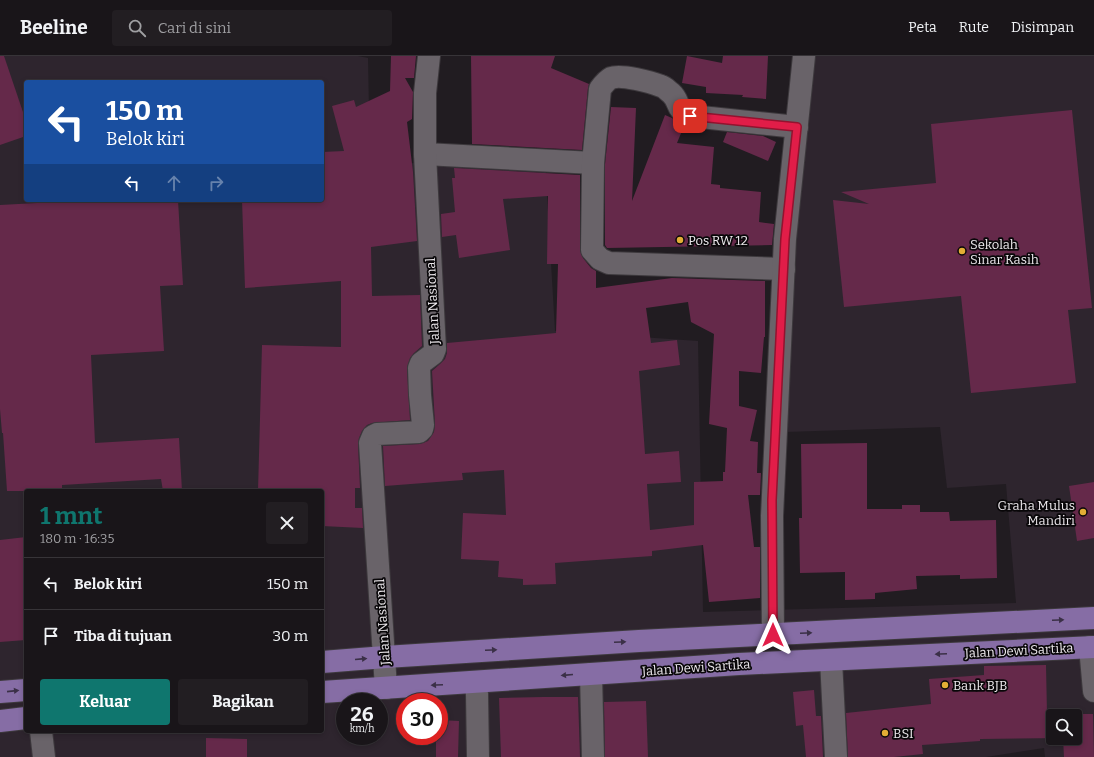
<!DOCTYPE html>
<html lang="id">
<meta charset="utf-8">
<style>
body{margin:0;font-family:Bitter,serif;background:#221e22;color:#f1f3f6;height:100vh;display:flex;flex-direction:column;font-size:15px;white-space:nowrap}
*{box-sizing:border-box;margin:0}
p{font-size:13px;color:#9f9fa2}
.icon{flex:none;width:22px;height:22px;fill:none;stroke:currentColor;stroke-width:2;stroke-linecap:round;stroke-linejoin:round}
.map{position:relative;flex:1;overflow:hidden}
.side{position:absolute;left:24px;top:433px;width:300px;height:244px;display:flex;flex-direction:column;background:#191519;border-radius:4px;box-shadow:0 2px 6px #0003,0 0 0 1px #373438}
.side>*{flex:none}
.banner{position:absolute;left:24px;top:24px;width:300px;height:122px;border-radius:4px;box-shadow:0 2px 6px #0003,0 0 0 1px #373438;background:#1a4fa0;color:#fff;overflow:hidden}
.tools{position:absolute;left:1046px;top:653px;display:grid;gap:8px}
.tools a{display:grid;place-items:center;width:36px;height:36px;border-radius:4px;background:#191519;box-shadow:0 2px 6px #0003,0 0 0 1px #373438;font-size:20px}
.speed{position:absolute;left:336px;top:637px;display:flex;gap:8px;font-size:20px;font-weight:700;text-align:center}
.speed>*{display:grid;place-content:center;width:52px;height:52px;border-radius:50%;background:#191519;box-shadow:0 2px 6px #0003,0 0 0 1px #373438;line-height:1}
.speed small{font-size:10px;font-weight:400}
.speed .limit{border:6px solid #d22;background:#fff;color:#111}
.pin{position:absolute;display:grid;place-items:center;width:34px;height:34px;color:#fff;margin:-17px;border-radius:8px;box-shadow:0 2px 6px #0006}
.me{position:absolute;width:44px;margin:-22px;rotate:0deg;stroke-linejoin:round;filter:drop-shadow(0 0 3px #0008)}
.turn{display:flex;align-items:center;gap:14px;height:84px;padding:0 16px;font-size:18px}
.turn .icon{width:52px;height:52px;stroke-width:2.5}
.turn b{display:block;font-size:28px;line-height:34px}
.lanes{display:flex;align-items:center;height:38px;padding:0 16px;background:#0003;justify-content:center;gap:20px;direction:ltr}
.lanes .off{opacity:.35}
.round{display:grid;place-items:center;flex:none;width:42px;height:42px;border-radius:4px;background:#221e22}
.summary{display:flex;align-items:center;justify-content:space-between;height:68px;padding:0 16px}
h1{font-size:24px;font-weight:700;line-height:30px;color:#0f766e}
.cta{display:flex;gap:8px;margin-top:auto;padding:8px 16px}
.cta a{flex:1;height:46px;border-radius:4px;background:#0f766e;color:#fff;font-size:16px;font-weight:700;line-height:46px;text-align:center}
.cta a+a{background:#221e22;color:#f1f3f6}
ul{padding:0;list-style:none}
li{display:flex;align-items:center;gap:12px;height:52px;padding:0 16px;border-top:1px solid #373438}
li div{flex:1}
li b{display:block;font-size:15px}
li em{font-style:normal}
header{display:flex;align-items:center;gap:24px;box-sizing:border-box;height:56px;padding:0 20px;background:#191519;border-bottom:1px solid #373438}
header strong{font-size:19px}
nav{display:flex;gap:22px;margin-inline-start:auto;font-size:14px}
.search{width:280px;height:36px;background:#221e22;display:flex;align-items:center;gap:10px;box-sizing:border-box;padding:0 14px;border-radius:4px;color:#9f9fa2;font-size:15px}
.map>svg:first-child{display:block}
.built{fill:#2e252e;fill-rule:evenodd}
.building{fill:#65294a;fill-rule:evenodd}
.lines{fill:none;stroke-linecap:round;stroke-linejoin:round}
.minor-casing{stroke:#3d393d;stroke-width:24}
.primary-casing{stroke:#3d393d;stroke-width:24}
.minor{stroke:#696369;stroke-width:22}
.primary{stroke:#866da5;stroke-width:22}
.oneway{fill:#3b3047}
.route-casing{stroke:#92132f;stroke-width:10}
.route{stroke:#e11d48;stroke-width:7}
.poi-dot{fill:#e3ae35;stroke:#090709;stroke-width:1.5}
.labels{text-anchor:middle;stroke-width:3.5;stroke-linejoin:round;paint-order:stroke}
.poi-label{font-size:13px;fill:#ede9ed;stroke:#090709;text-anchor:start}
.street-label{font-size:13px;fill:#ede9ed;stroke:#090709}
</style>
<header>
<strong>Beeline</strong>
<div class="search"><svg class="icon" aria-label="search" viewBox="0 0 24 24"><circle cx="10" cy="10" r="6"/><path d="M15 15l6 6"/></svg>Cari di sini</div>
<nav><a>Peta</a><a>Rute</a><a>Disimpan</a></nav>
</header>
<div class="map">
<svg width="1094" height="701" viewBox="0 0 1094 701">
<rect width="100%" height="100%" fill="#211c21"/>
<path class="built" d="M0,0H358L368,2L370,108L545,104L555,275L698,285L703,556L1016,547L1006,428L947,432L940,371L785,376L808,0H1094V701H1045L1044,692L986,701H0ZM26,26H322V144H26ZM26,435H322V675H26ZM345,646H379V680H345ZM405,646H439V680H405ZM1053,660H1075V682H1053Z"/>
<g class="building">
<path d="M0,0H4L26,65V80L0,89Z"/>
<path d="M391,0H416L414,22H405L413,36L412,63L407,66L413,116L417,185L371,191L372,240L420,239L422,290L414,297L410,302L407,312L410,364L372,367L367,369L362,375L359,382L358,388L360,432H355V452H362L363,472L322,470V435H258L262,289L341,291V225L245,232L242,144H322V96L344,95L332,50L354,44L356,51L390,35Z"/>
<path d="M471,0H555L551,12L589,28L588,32L582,94L472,88Z"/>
<path d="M687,0L722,7L723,0H768L766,43L742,41L743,39L706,37V31L682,27Z"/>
<path d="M611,51L636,52L632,145L665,59L672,62L684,70L677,87L714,91L711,128L720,129V132L761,136L759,166L774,168L772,189L607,192L605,189V108Z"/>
<path d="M1072,54L1092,252L1068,254L1076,327L971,337L961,240L844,251L833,144L869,148L841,136L936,127L931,68Z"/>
<path d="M727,76L763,80L776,86L768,105L723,86Z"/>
<path d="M454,112L580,119V194L583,202L591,212L596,215V232L672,222L765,225V281H764L761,317L739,315V350L757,354L750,385L758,386L757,417H761L760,439H748L754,491H760V542L709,546L703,489L652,495V500L555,507L556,528L523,529V523L498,521L499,505L461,503L463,457L506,459L504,414L462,417L463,424L385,430L383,390L420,388L428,385L434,376L435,368L432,315L440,308L445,303L447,297V287L556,277L558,208H547L548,140L503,143L510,194L459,202L456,179L442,181L441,158L455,156L452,122H455ZM688,246L691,266L714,278L709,368L727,372L725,416H723V425L694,426V469L650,474L647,428L681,426L679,395L645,398L639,315L680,309L677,284L651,287L646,252Z"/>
<path d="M92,144H178L183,229L160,230L164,295L91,299L95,387L179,382L182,435H163L161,423L62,429V435H7L3,377H2L0,353V149Z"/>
<path d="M867,387V453H902V449H920V456H949L950,465L996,464L997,522L960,523V519L916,520L917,533L875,537V543L845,544V516L800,517L799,462H802L801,388Z"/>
<path d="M1094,426V482L1077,485L1069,430Z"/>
<path d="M26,481V584L0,586V484Z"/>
<path d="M1046,609L1047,658H1093L1094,701H1064L1063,682L980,683V685L922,689L923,698L894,701H848L846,657L931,648L929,623L984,619V610ZM1053,660H1075V682H1053Z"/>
<path d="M814,634L816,660H821L823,701H806L803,669L796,670L793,636Z"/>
<path d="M543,641H578L580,701H501L499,642Z"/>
<path d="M646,645L648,701H605L604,646Z"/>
<path d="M439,664L459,665L458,701H436V680H439Z"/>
<path d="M206,682L247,683V701H206Z"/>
</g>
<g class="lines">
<defs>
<g id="minor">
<path d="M425,98L593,107"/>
<path d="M784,213L609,207L600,203L592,194L593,107L600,33C603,29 607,24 611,22C621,18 651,26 661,30C665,31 668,35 671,37C681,46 674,53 691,60L797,71"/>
<path d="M773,579L772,460L785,183L804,0"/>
<path d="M1090,591L1094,635"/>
<path d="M831,604L836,701"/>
<path d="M591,618L593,701"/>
<path d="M475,627L477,638L478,701"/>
<path d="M386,632L370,387L373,380L377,378L419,376L422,373L423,369L420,339L419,312L421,307L433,298L435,293L425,98V37L429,0"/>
<path d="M41,675L44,701"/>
</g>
<g id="primary">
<path d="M322,606L385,601L639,585L1094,562"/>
<path d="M0,636L26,634"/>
<path d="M322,636L739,608L1094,591"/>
<path d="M0,665L26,662"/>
</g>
</defs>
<use href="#minor" class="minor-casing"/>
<use href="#primary" class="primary-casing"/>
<use href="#minor" class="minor"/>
<use href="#primary" class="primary"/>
</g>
<defs><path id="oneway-solid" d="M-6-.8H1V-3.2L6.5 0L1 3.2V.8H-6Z"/></defs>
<g class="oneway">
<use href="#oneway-solid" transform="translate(1058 564) rotate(-3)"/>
<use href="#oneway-solid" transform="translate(806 577) rotate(-3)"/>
<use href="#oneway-solid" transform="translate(620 586) rotate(-3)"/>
<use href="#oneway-solid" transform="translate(491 594) rotate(-3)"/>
<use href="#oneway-solid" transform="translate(941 598) rotate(177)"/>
<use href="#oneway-solid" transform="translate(361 603) rotate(-5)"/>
<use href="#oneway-solid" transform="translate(567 619) rotate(175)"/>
<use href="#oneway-solid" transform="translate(437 629) rotate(177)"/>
<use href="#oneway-solid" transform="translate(13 635) rotate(-6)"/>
</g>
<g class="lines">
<defs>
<path id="route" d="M690,60L797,71L785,183L772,444L773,579"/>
</defs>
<use href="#route" class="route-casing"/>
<use href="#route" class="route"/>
</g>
<g class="poi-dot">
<circle cx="680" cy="184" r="4"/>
<circle cx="962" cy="195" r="4"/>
<circle cx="1083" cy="456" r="4"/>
<circle cx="945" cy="629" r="4"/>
<circle cx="885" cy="677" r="4"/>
</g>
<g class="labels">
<g class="poi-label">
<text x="688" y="189">Pos RW 12</text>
<text x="970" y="193">Sekolah<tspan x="970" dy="15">Sinar Kasih</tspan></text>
<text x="1075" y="454" text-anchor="end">Graha Mulus<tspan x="1075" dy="15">Mandiri</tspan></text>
<text x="953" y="634">Bank BJB</text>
<text x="893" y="682">BSI</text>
</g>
<g class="street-label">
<text transform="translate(432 245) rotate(-93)" y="5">Jalan Nasional</text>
<text transform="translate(382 566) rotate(-94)" y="5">Jalan Nasional</text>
<text transform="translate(1019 594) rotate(-3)" y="5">Jalan Dewi Sartika</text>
<text transform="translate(696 611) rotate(-4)" y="5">Jalan Dewi Sartika</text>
</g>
</g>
</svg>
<div class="tools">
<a><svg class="icon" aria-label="search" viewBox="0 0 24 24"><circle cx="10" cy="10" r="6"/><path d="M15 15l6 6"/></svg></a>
</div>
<div class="speed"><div>26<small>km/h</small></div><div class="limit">30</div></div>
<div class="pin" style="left:690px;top:60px;background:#d93025"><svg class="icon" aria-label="arrive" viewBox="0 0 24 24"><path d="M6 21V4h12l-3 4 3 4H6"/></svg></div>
<svg class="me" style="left:773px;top:579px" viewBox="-20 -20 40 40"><path d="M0-17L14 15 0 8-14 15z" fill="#e11d48" stroke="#fff" stroke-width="4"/></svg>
<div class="banner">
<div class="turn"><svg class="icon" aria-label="left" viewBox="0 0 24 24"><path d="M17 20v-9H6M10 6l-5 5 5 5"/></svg><div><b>150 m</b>Belok kiri</div></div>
<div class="lanes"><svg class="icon" aria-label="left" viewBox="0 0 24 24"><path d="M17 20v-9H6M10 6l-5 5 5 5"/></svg><svg class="icon off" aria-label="ahead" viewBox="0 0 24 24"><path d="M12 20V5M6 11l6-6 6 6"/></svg><svg class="icon off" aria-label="right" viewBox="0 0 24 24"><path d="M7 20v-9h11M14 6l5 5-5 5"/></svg></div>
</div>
<section class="side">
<div class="summary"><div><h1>1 mnt</h1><p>180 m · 16:35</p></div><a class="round"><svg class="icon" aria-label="close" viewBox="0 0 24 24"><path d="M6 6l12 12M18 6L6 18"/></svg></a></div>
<ul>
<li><svg class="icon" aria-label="left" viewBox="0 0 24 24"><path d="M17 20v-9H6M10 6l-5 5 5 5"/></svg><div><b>Belok kiri</b></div><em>150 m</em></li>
<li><svg class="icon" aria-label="arrive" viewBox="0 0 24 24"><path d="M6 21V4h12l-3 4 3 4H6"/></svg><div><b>Tiba di tujuan</b></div><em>30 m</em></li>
</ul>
<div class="cta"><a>Keluar</a><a>Bagikan</a></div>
</section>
</div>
